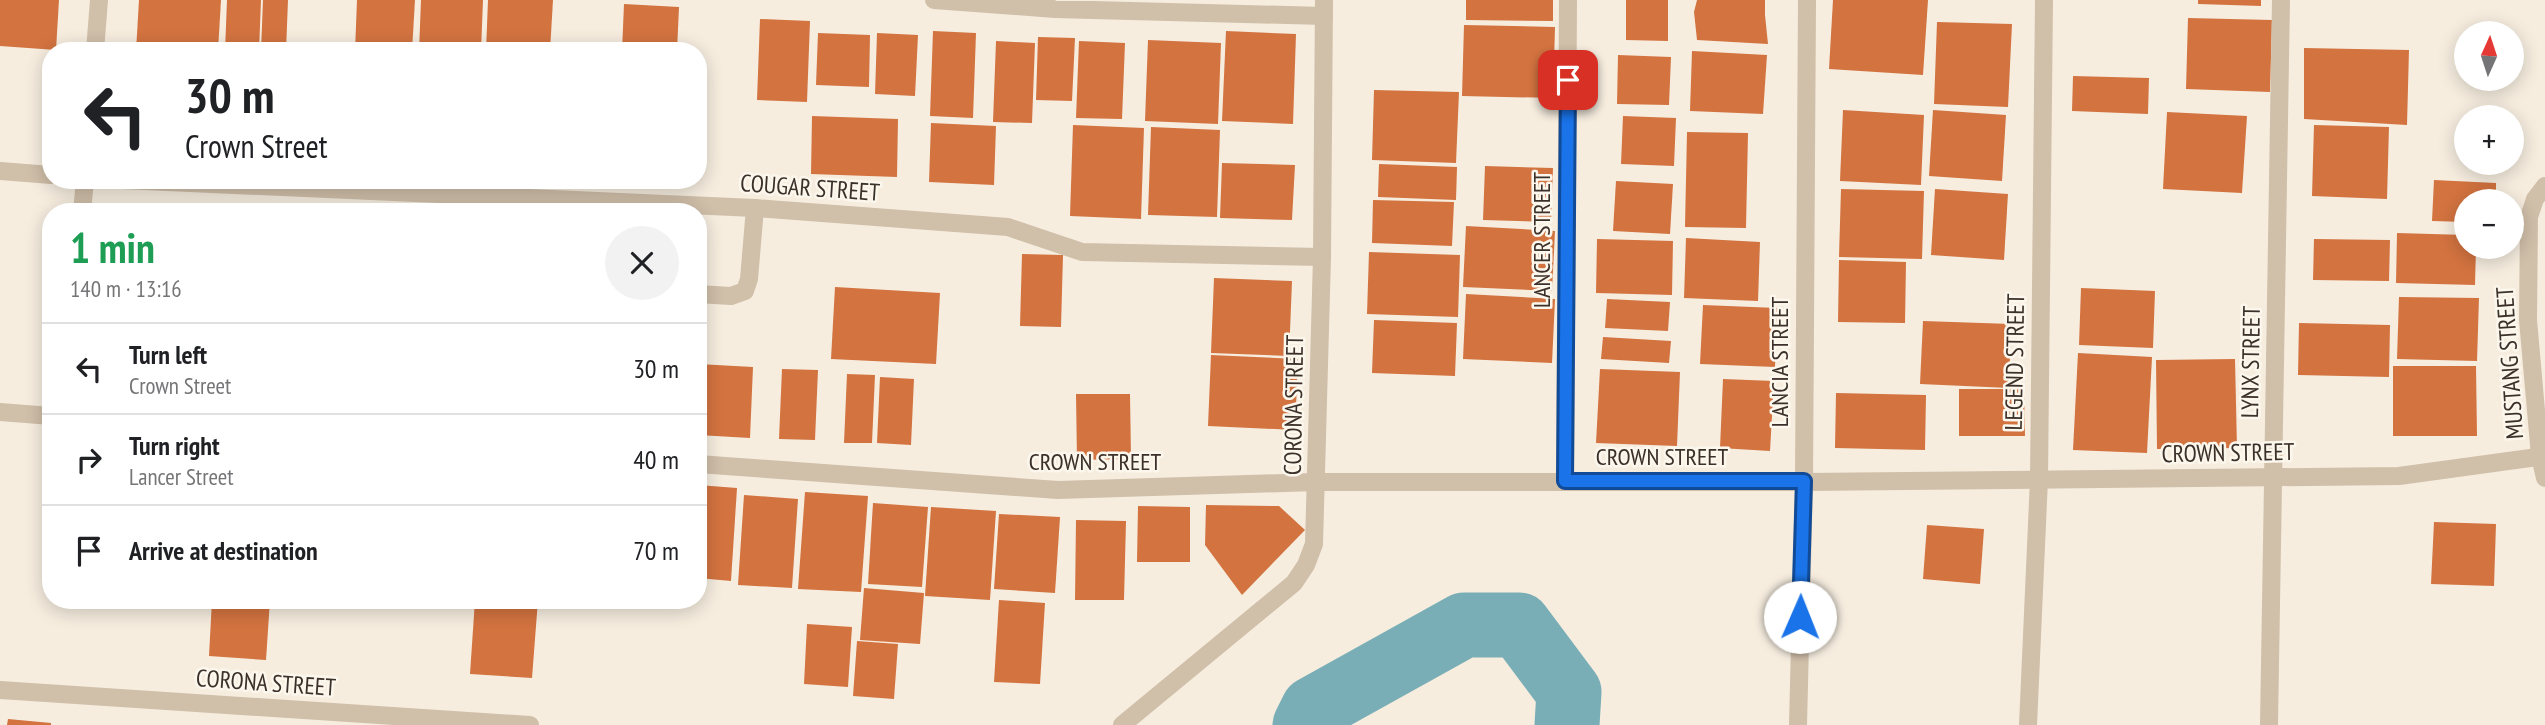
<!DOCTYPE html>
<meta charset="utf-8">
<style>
body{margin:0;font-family:"PT Sans Narrow",sans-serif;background:#f2f2f2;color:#202124;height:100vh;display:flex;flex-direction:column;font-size:26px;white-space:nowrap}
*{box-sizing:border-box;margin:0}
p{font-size:23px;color:#757577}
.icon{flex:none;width:38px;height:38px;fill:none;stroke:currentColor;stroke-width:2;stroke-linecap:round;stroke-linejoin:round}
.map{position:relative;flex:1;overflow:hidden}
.panel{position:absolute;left:42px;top:203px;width:665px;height:406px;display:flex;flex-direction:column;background:#fff;border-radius:28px;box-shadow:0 4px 18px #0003}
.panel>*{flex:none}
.top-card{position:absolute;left:42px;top:42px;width:665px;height:147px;border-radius:28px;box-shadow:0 4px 18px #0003;background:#fff;color:#202124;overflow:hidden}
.needle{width:46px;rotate:3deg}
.tools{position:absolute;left:2454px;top:21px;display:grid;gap:14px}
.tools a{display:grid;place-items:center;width:70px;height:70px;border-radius:50%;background:#fff;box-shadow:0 4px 18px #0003;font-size:35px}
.pin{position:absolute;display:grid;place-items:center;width:60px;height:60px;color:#fff;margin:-30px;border-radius:14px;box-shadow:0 4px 10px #0006}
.me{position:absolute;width:77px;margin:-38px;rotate:1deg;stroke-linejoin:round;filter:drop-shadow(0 0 5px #0008)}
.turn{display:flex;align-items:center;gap:24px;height:147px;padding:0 28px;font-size:32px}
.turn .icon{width:91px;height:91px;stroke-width:2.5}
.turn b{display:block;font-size:49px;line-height:60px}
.round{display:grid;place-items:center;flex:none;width:74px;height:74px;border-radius:37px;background:#f2f2f2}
.overview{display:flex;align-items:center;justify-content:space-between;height:119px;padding:0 28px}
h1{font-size:42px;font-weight:800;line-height:52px;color:#1e9e55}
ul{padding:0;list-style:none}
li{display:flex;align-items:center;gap:21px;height:91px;padding:0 28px;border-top:2px solid #e0e0e0}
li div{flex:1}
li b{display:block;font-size:26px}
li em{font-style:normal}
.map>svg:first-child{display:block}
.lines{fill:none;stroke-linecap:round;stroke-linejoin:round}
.river{stroke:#7aaeb6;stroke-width:65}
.building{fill:#d37340}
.minor{stroke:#d0bfa9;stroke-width:18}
.route-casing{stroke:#114b97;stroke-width:18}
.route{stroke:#1a73e8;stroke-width:12}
.labels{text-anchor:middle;stroke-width:5;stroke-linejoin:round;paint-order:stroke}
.street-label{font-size:24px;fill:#3c312a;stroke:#fcf7ed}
</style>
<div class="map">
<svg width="2545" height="725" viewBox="0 0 2545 725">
<rect width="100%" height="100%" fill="#f6eddf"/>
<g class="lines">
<path class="river" d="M1305,725L1313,709L1464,625H1519L1569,692L1567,725"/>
</g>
<g class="building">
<path d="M0,0H59L56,50L0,46Z"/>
<path d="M139,0H221L218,51H136Z"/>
<path d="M227,0H261L259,51H225Z"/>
<path d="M263,0H288L286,51H261Z"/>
<path d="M357,0H415L412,51H355Z"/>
<path d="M421,0H483L481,51H419Z"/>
<path d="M488,0H553L550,51H486Z"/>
<path d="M1466,0H1553V21L1466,20Z"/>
<path d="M1626,0H1668V41L1626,40Z"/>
<path d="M1697,0H1765V15L1768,44L1697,40L1694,12Z"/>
<path d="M1833,0H1928L1923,75L1829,69Z"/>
<path d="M2198,0H2261V6L2198,4Z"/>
<path d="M624,4L679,7L677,51H622Z"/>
<path d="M2188,18L2272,20L2270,92L2186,89Z"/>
<path d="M760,19L810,21L807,102L757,100Z"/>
<path d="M1937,22L2012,24L2008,107L1934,104Z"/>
<path d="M1464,25L1555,27L1553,98L1462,96Z"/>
<path d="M933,31L976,33L973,118L930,116Z"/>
<path d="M1226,31L1296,34L1293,124L1222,121Z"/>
<path d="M818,33L870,35L869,87L816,85Z"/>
<path d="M877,33L918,35L915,96L875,94Z"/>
<path d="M1038,37L1075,38L1072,101L1036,100Z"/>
<path d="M1148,40L1221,43L1218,124L1145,121Z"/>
<path d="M996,41L1035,43L1032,123L993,122Z"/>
<path d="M1079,41L1125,43L1122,119L1076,118Z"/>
<path d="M2304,48L2409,50L2407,125L2304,119Z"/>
<path d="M1692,51L1767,55L1763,114L1690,111Z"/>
<path d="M1618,55L1671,57L1669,105L1617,104Z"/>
<path d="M2073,76L2149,78L2148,114L2072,111Z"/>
<path d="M1374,90L1459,92L1456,163L1372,160Z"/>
<path d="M1843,110L1924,115L1921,185L1840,181Z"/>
<path d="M1933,110L2006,115L2002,181L1929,176Z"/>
<path d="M2167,112L2247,116L2242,193L2163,189Z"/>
<path d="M812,116L898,119L897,177L811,174Z"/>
<path d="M1623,116L1676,118L1674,166L1621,164Z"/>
<path d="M931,123L996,126L994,185L929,182Z"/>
<path d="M1073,125L1144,128L1141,219L1070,216Z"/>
<path d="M2314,125L2389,127L2387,199L2312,196Z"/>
<path d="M1151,127L1220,130L1217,217L1148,215Z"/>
<path d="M1687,132L1748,133L1746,228L1685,227Z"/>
<path d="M1222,163L1295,165L1292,220L1220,218Z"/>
<path d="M1379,164L1457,167L1456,200L1378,197Z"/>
<path d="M1485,166L1553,168L1551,222L1483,220Z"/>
<path d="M2434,180L2496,183V201H2466V222L2432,221Z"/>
<path d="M1616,181L1673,184L1670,234L1613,231Z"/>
<path d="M1841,189L1924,191L1922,259L1839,257Z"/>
<path d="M1935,189L2008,194L2004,260L1931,255Z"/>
<path d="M1373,200L1454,202L1452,246L1372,243Z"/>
<path d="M1466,226L1555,231L1552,291L1463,287Z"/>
<path d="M2397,233L2466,235V247H2476L2475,285L2396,283Z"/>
<path d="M1686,238L1760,242L1758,301L1684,298Z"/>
<path d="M1597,239L1673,241L1672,295L1596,293Z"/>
<path d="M2314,239L2390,240L2389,281L2313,280Z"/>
<path d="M1369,252L1460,255L1458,317L1367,314Z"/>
<path d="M1022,254L1063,255L1061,327L1020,326Z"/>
<path d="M1839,260L1906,262L1905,323L1838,322Z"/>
<path d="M1214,278L1292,281L1289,356L1211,353Z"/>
<path d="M835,287L940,293L936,364L831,359Z"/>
<path d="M2081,288L2155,291L2153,348L2079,345Z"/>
<path d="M1466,294L1555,299L1552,363L1463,359Z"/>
<path d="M2399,297L2479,298L2477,361L2397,359Z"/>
<path d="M1607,299L1670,302L1668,331L1605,328Z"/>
<path d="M1703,305L1777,308L1775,367L1700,364Z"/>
<path d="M1374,320L1457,323L1455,376L1372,373Z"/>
<path d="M1923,321L2011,324L2009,388L1920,384Z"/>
<path d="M2299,323L2390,325L2389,377L2298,375Z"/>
<path d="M1603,337L1671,341L1669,363L1601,359Z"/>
<path d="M2078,353L2152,357L2147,453L2073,450Z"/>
<path d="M1211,355L1298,359L1295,430L1208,426Z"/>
<path d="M2235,359L2237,448L2157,449L2156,360Z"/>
<path d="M698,364L753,367L750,438L698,435Z"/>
<path d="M2393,366H2476L2477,436H2393Z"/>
<path d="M782,369L818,370L815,440L779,439Z"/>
<path d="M1600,369L1680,372L1677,446L1596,443Z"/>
<path d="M847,374L875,375L872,443H844Z"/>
<path d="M880,377L914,379L911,445L877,443Z"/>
<path d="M1723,379L1774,381L1770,451L1720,448Z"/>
<path d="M1959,389H2024L2025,436H1959Z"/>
<path d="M1836,393L1926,395L1925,450L1835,448Z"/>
<path d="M1076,394H1130L1131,459L1077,460Z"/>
<path d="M698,485L737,488L731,581L698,578Z"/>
<path d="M805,492L868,496L861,592L798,589Z"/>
<path d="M744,495L798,499L792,588L738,585Z"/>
<path d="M873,503L928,507L922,587L868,584Z"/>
<path d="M1206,505L1279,506L1305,530L1242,595L1205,545Z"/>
<path d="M1138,506L1190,507V562H1137Z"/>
<path d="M931,507L996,511L990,600L925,596Z"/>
<path d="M999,514L1060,517L1055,593L994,589Z"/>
<path d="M1076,520L1126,521L1124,600H1075Z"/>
<path d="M2434,522L2496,524L2494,586L2431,584Z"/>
<path d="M1927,525L1984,529L1980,584L1923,579Z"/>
<path d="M864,588L924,593L920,644L860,640Z"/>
<path d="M212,600H270L266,660L209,656Z"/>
<path d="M475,600H538L532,678L470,674Z"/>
<path d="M999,600L1045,603L1040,684L994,682Z"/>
<path d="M807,624L852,627L848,687L804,684Z"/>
<path d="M857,641L898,644L894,699L853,696Z"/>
<path d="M8,719L51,723V725H7Z"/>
</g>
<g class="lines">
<g class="minor">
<path d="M934,0L1055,9L1324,16"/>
<path d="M95,51L99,0"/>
<path d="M0,171L51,175"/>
<path d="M122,180L755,208L1008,227L1082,252L1322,257"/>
<path d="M2545,186L2535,199L2529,217L2528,320L2540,456L2545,478"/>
<path d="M82,212L85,180"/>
<path d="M698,294L731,296L745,291L749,279L755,208"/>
<path d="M0,412L51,416"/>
<path d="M698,464L1058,490L1316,482H1804L2399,476L2545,456"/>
<path d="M1565,481L1568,0"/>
<path d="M0,690L530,725"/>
<path d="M1122,725L1294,583L1306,565L1314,544L1322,257L1324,0"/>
<path d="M1798,725L1804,482L1807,0"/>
<path d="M2028,725L2039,479L2044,0"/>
<path d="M2269,725L2281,0"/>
</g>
</g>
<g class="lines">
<defs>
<path id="route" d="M1568,80L1565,481H1804L1800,617"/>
</defs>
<use href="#route" class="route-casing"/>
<use href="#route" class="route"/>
</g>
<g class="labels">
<g class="street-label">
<text transform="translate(810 188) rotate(4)" y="8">COUGAR STREET</text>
<text transform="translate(1542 240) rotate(-90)" y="8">LANCER STREET</text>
<text transform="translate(1780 362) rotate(-90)" y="8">LANCIA STREET</text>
<text transform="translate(2015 362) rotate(-89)" y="8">LEGEND STREET</text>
<text transform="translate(2251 362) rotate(-89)" y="8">LYNX STREET</text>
<text transform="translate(2510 363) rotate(-94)" y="8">MUSTANG STREET</text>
<text transform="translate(1294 405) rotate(-89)" y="8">CORONA STREET</text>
<text transform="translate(2228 453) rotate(-1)" y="8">CROWN STREET</text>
<text x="1662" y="465">CROWN STREET</text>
<text x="1095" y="470">CROWN STREET</text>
<text transform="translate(266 683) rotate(4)" y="8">CORONA STREET</text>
</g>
</g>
</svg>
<div class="tools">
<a><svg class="needle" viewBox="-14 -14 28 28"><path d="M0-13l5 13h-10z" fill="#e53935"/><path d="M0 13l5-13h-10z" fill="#757577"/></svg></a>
<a>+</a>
<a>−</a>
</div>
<div class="pin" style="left:1568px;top:80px;background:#d93025"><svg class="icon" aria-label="arrive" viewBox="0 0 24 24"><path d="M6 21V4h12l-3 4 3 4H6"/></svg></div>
<svg class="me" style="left:1800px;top:617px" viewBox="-20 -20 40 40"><circle r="19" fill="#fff"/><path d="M0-13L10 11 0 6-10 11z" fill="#1a73e8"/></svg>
<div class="top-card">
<div class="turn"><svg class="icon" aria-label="left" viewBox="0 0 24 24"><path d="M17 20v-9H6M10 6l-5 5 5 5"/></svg><div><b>30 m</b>Crown Street</div></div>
</div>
<section class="panel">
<div class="overview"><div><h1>1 min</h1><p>140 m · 13:16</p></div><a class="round"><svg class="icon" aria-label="close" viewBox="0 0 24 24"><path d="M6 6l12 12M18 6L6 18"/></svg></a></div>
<ul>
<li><svg class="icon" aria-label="left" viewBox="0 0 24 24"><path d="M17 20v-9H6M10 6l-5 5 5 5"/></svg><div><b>Turn left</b><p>Crown Street</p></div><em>30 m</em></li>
<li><svg class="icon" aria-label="right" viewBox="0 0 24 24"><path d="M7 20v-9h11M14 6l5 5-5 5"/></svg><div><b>Turn right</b><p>Lancer Street</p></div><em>40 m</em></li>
<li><svg class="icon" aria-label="arrive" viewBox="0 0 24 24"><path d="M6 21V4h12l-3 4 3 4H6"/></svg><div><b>Arrive at destination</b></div><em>70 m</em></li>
</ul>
</section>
</div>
